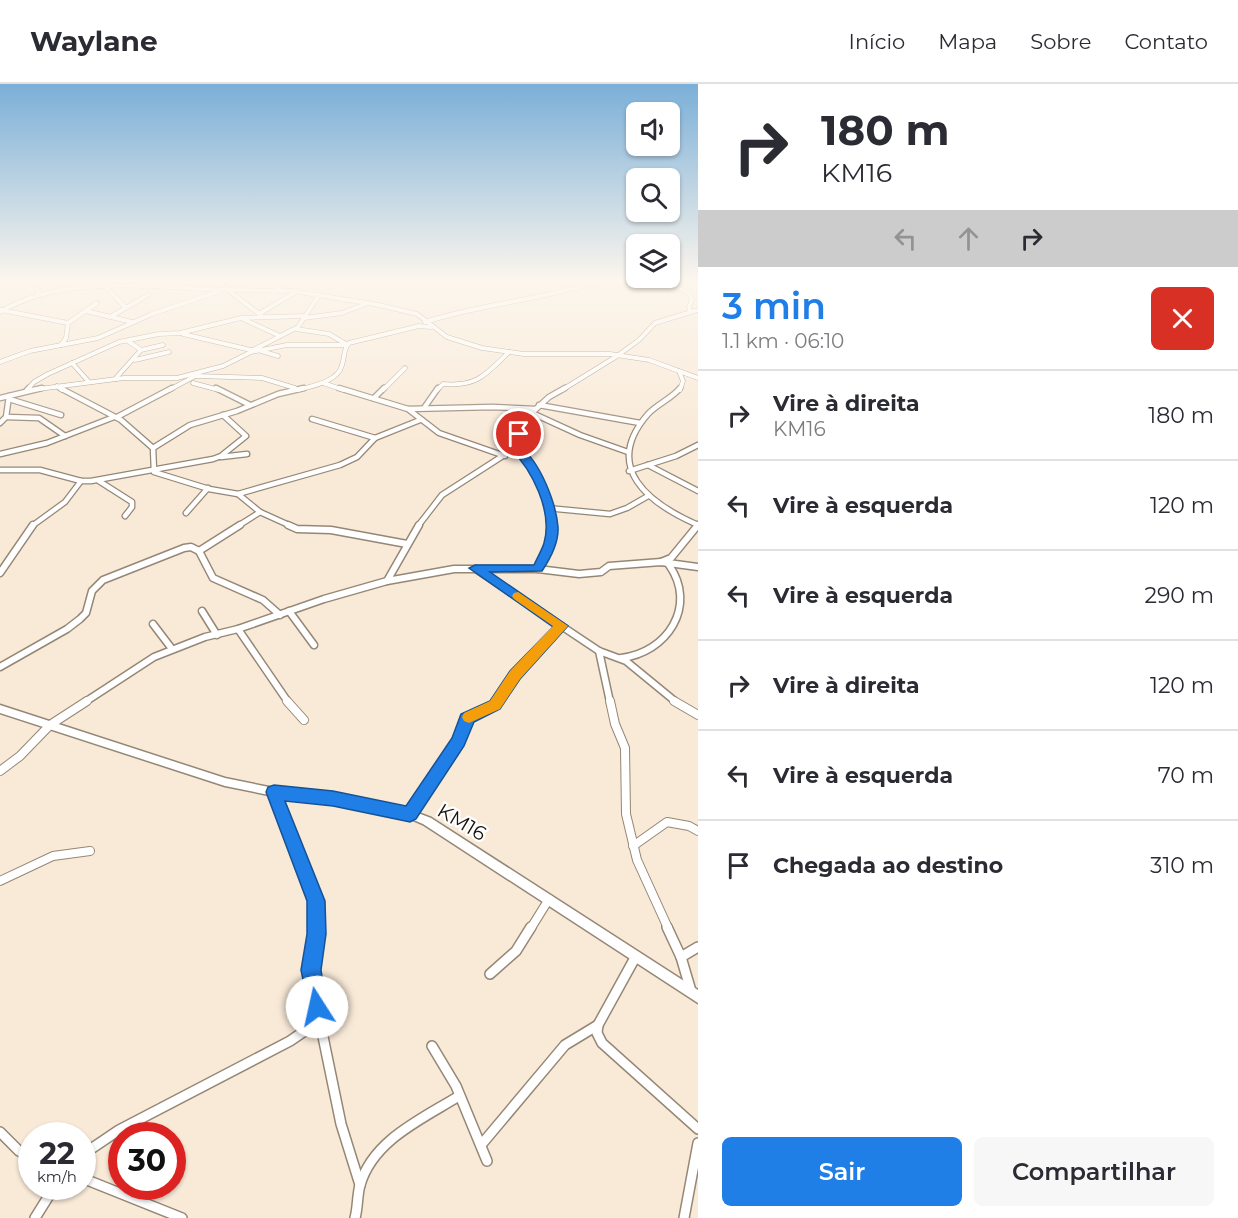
<!DOCTYPE html>
<html lang="pt">
<meta charset="utf-8">
<style>
body{margin:0;font-family:Montserrat,sans-serif;background:#f7f7f7;color:#2b2b33;height:100vh;display:flex;flex-direction:column;font-size:22px;white-space:nowrap}
*{box-sizing:border-box;margin:0}
p{font-size:20px;color:#7c7c81}
.icon{flex:none;width:33px;height:33px;fill:none;stroke:currentColor;stroke-width:2;stroke-linecap:round;stroke-linejoin:round}
.map{position:relative;flex:1;overflow:hidden}
.panel{display:flex;flex-direction:column;background:#fff;width:540px}
.panel>*{flex:none}
.banner{background:#fff;color:#2b2b33;overflow:hidden}
.fabs{position:absolute;left:626px;top:18px;display:grid;gap:12px}
.fabs a{display:grid;place-items:center;width:54px;height:54px;border-radius:9px;background:#fff;box-shadow:0 2px 4px #0004;font-size:30px}
.speed{position:absolute;left:18px;top:1038px;display:flex;gap:12px;font-size:30px;font-weight:700;text-align:center}
.speed>*{display:grid;place-content:center;width:78px;height:78px;border-radius:50%;background:#fff;box-shadow:0 2px 4px #0004;line-height:1}
.speed small{font-size:15px;font-weight:400}
.speed .limit{border:9px solid #d22;background:#fff;color:#111}
.pin{position:absolute;display:grid;place-items:center;width:51px;height:51px;color:#fff;margin:-26px;border:3px solid #fff;border-radius:50%;box-shadow:0 2px 6px #0007}
.me{position:absolute;width:66px;margin:-33px;rotate:350deg;stroke-linejoin:round;filter:drop-shadow(0 0 4px #0008)}
.turn{display:flex;align-items:center;gap:21px;height:126px;padding:0 24px;font-size:27px}
.turn .icon{width:78px;height:78px;stroke-width:2.5}
.turn b{display:block;font-size:42px;line-height:51px}
.lanes{display:flex;align-items:center;height:57px;padding:0 24px;background:#0003;justify-content:center;gap:30px;direction:ltr}
.lanes .off{opacity:.35}
.round{display:grid;place-items:center;flex:none;width:63px;height:63px;border-radius:9px;background:#f7f7f7}
.headline{display:flex;align-items:center;justify-content:space-between;height:102px;padding:0 24px}
h1{font-size:36px;font-weight:600;line-height:45px;color:#207ee7}
.button{display:flex;gap:12px;margin-top:auto;padding:12px 24px}
.button a{flex:1;height:69px;border-radius:9px;background:#207ee7;color:#fff;font-size:24px;font-weight:600;line-height:69px;text-align:center}
.button a+a{background:#f7f7f7;color:#2b2b33}
ul{padding:0;list-style:none}
li{display:flex;align-items:center;gap:18px;height:90px;padding:0 24px;border-top:2px solid #e1e1e2}
li div{flex:1}
li b{display:block;font-size:22px}
li em{font-style:normal}
header{display:flex;align-items:center;gap:36px;box-sizing:border-box;height:84px;padding:0 30px;background:#fff;border-bottom:2px solid #e1e1e2}
header strong{font-size:28px}
nav{display:flex;gap:33px;margin-inline-start:auto;font-size:21px}
main{display:flex;flex:1;min-height:0}
.map>svg:first-child{display:block}
.lines{fill:none;stroke-linecap:round;stroke-linejoin:round}
.street-far4-casing{stroke:#958776;stroke-width:5}
.street-far3-casing{stroke:#958776;stroke-width:7}
.street-far2-casing{stroke:#958776;stroke-width:9}
.street-far1-casing{stroke:#958776;stroke-width:10}
.street-casing{stroke:#958776;stroke-width:12}
.secondary-casing{stroke:#958776;stroke-width:3}
.street-far4{stroke:#fff;stroke-width:4}
.street-far3{stroke:#fff;stroke-width:4.5}
.street-far2{stroke:#fff;stroke-width:6}
.street-far1{stroke:#fff;stroke-width:8}
.street{stroke:#fff;stroke-width:9}
.secondary{fill:#fff;fill-rule:evenodd}
.route{fill:#207ee7;stroke:#155296;stroke-width:1.5}
.slow{fill:#f59e0b}
.labels{text-anchor:middle;stroke-width:4.5;stroke-linejoin:round;paint-order:stroke}
.near-street-label{font-size:20px;fill:#19140d;stroke:#fff}
</style>
<header>
<strong>Waylane</strong>
<nav><a>Início</a><a>Mapa</a><a>Sobre</a><a>Contato</a></nav>
</header>
<main>
<div class="map">
<svg width="698" height="1134" viewBox="0 0 698 1134">
<rect width="100%" height="100%" fill="#f9ead8"/>
<g class="lines">
<defs>
<g id="street-far4">
<path d="M33,198L39,208L36,212"/>
<path d="M669,198L690,210L692,216L689,223L690,228"/>
<path d="M228,201L235,198"/>
<path d="M106,203L126,224"/>
<path d="M228,206L293,207L379,221L417,230L447,253L482,264L524,270H610L649,276L698,294"/>
<path d="M279,206L278,204L289,198"/>
<path d="M229,207L262,232"/>
<path d="M1,226L68,239"/>
<path d="M86,227L132,238"/>
<path d="M0,228C60,191 153,202 220,206"/>
<path d="M259,230L297,207"/>
<path d="M110,233L148,211"/>
<path d="M304,234L342,229L368,219"/>
<path d="M243,235L280,252"/>
<path d="M425,238C481,220 540,216 596,198"/>
<path d="M296,245L329,250L346,260"/>
<path d="M183,250L255,267"/>
<path d="M61,261L66,254L68,239L97,219"/>
<path d="M141,266L163,261"/>
<path d="M253,266L298,243L319,211"/>
<path d="M261,267L278,272"/>
<path d="M135,276L169,268"/>
<path d="M0,278L30,267L98,254L152,230L226,205"/>
<path d="M72,279L89,298"/>
<path d="M679,287L683,297L680,306"/>
<path d="M196,292L262,294L295,304"/>
<path d="M115,295L141,266L128,257"/>
<path d="M193,299L219,306"/>
<path d="M323,299L344,306"/>
<path d="M57,302L62,306"/>
<path d="M27,306L34,298L48,290L119,258L159,250L180,249L241,234L306,232"/>
<path d="M31,306L124,294H177L223,282L251,268L287,261H345"/>
<path d="M169,306L197,291"/>
<path d="M297,306C312,302 338,298 342,281C345,273 343,265 349,259L419,242L431,243"/>
<path d="M383,306L405,284"/>
<path d="M437,306L443,300C478,303 486,290 509,268"/>
<path d="M562,306L617,272L639,256L655,239L698,226"/>
</g>
<g id="street-far3">
<path d="M60,304L121,336L153,364L154,387"/>
<path d="M216,304L250,321"/>
<path d="M339,304L408,325L439,349L505,372"/>
<path d="M680,304C674,313 657,320 648,330C601,384 650,420 698,441"/>
<path d="M27,306L29,304"/>
<path d="M0,314L42,304"/>
<path d="M374,314L384,304"/>
<path d="M9,315L61,331"/>
<path d="M539,321L640,339"/>
<path d="M424,324L438,304"/>
<path d="M408,325L492,323L535,325"/>
<path d="M532,329L580,351L628,368"/>
<path d="M6,333L39,334L65,352"/>
<path d="M117,333L172,304"/>
<path d="M312,335L375,354"/>
<path d="M0,339L6,333L9,312"/>
<path d="M153,364L190,341L237,327L278,310L304,304"/>
<path d="M515,364C538,383 548,414 552,442"/>
<path d="M0,370L47,359L114,333"/>
<path d="M221,373L247,370"/>
<path d="M648,381L698,407"/>
<path d="M0,386H40L81,397H91L213,375L221,372L246,352L223,331"/>
<path d="M629,387L676,372L698,361"/>
<path d="M154,388L209,405L238,410L260,428L291,442"/>
<path d="M99,397L132,418V423L125,432"/>
<path d="M238,410L340,381L357,373L375,354L420,336"/>
<path d="M547,424L610,430L627,424L648,412"/>
<path d="M186,429L208,404"/>
<path d="M32,442L65,418L81,397"/>
<path d="M238,442L260,428"/>
<path d="M418,442L442,411L515,364L524,336L549,313L565,304"/>
</g>
<g id="street-far2">
<path d="M240,441L199,467L213,494L263,516L280,531"/>
<path d="M288,441L297,445L331,446L407,460"/>
<path d="M419,441L387,497L454,485H538L579,490L601,488L609,482L661,478L698,483"/>
<path d="M661,478L671,474L698,441"/>
<path d="M476,485L599,567L626,577L676,618"/>
<path d="M538,485L551,458L552,441"/>
<path d="M0,489L33,441"/>
<path d="M202,527L217,551"/>
<path d="M289,527L314,561"/>
<path d="M153,540L172,565"/>
<path d="M238,545L288,618"/>
<path d="M599,567L610,618"/>
<path d="M621,574C667,569 698,522 669,481"/>
<path d="M0,583L67,545L80,535L86,529L92,507L103,496L184,464L191,463L199,467"/>
<path d="M85,618L154,573L205,553L238,545L324,515L387,497"/>
<path d="M497,618L515,591L561,542"/>
</g>
<g id="street-far1">
<path d="M287,617L304,636"/>
<path d="M610,617L615,640L625,664L626,730L637,776L668,844"/>
<path d="M674,617L698,631"/>
<path d="M0,687L20,672L50,641L87,617"/>
<path d="M274,708L316,817L317,844"/>
<path d="M410,730L452,669L466,634L495,621L498,617"/>
<path d="M633,762L667,738L689,742L698,747"/>
<path d="M0,797L53,772L90,767"/>
<path d="M531,844L549,815"/>
</g>
<g id="street">
<path d="M317,843L311,886L313,904L341,1040L360,1101"/>
<path d="M667,843L681,873L691,907"/>
<path d="M636,872L598,941L597,949L602,959L698,1045"/>
<path d="M681,873L698,863"/>
<path d="M490,890L516,867L531,843"/>
<path d="M432,962L456,1002L487,1077"/>
<path d="M0,1048L19,1067L32,1075"/>
<path d="M481,1061L565,961L598,941"/>
<path d="M82,1071L119,1046L290,957L306,946L318,931"/>
<path d="M82,1094L182,1134"/>
<path d="M35,1134L55,1102"/>
<path d="M355,1134C358,1123 357,1112 360,1101C373,1056 422,1035 459,1012"/>
<path d="M684,1134L698,1059"/>
</g>
<path id="secondary" d="M0,621L225,694L274,704L333,711L410,726L431,734L698,906V919L423,740L409,734L333,719L274,712L225,702L0,629Z"/>
</defs>
<use href="#street-far4" class="street-far4-casing"/>
<use href="#street-far3" class="street-far3-casing"/>
<use href="#street-far2" class="street-far2-casing"/>
<use href="#street-far1" class="street-far1-casing"/>
<use href="#street" class="street-casing"/>
<use href="#secondary" class="secondary-casing"/>
<use href="#street-far4" class="street-far4"/>
<use href="#street-far3" class="street-far3"/>
<use href="#street-far2" class="street-far2"/>
<use href="#street-far1" class="street-far1"/>
<use href="#street" class="street"/>
<use href="#secondary" class="secondary"/>
</g>
<linearGradient id="sky" x2="0" y2="1"><stop stop-color="#7bafd8"/><stop offset="0.55" stop-color="#fcf6ed"/><stop offset="1" stop-color="#fcf6ed" stop-opacity="0"/></linearGradient>
<rect width="698" height="357" fill="url(#sky)"/>
<path class="route" d="M516,348L524,350L520,363C540,377 556,419 558,443C559,458 550,475 542,487L490,488L568,542L520,595L500,625L474,638L464,662L416,735L410,738L333,722L285,717L325,817L326,850L321,886L327,923L324,930L317,933L310,930L301,886L307,850V817L266,708L268,703L274,701L333,707L406,722L452,654L461,630L490,617L510,587L553,543L469,484L475,481H534C537,474 542,466 544,459C553,427 532,386 510,364Z"/>
<path class="slow" d="M518,508L568,542L520,595L500,625L469,639L464,637L462,633L464,629L490,617L510,587L553,542L514,515L512,512L514,509Z"/>
<g class="labels">
<g class="near-street-label">
<text transform="translate(462 738) rotate(31)" y="7">KM16</text>
</g>
</g>
</svg>
<div class="fabs">
<a><svg class="icon" aria-label="sound" viewBox="0 0 24 24"><path d="M4 9h4l5-4v14l-5-4H4zM17 9q2 3 0 6"/></svg></a>
<a><svg class="icon" aria-label="search" viewBox="0 0 24 24"><circle cx="10" cy="10" r="6"/><path d="M15 15l6 6"/></svg></a>
<a><svg class="icon" aria-label="layers" viewBox="0 0 24 24"><path d="M12 4l9 5-9 5-9-5zM3 14l9 5 9-5"/></svg></a>
</div>
<div class="speed"><div>22<small>km/h</small></div><div class="limit">30</div></div>
<div class="pin" style="left:519px;top:350px;background:#d93025"><svg class="icon" aria-label="arrive" viewBox="0 0 24 24"><path d="M6 21V4h12l-3 4 3 4H6"/></svg></div>
<svg class="me" style="left:317px;top:923px" viewBox="-20 -20 40 40"><circle r="19" fill="#fff"/><path d="M0-13L10 11 0 6-10 11z" fill="#207ee7"/></svg>
</div>
<section class="panel">
<div class="banner">
<div class="turn"><svg class="icon" aria-label="right" viewBox="0 0 24 24"><path d="M7 20v-9h11M14 6l5 5-5 5"/></svg><div><b>180 m</b>KM16</div></div>
<div class="lanes"><svg class="icon off" aria-label="left" viewBox="0 0 24 24"><path d="M17 20v-9H6M10 6l-5 5 5 5"/></svg><svg class="icon off" aria-label="ahead" viewBox="0 0 24 24"><path d="M12 20V5M6 11l6-6 6 6"/></svg><svg class="icon" aria-label="right" viewBox="0 0 24 24"><path d="M7 20v-9h11M14 6l5 5-5 5"/></svg></div>
</div>
<div class="headline"><div><h1>3 min</h1><p>1.1 km · 06:10</p></div><a class="round" style="background:#d93025;color:#fff"><svg class="icon" aria-label="close" viewBox="0 0 24 24"><path d="M6 6l12 12M18 6L6 18"/></svg></a></div>
<ul>
<li><svg class="icon" aria-label="right" viewBox="0 0 24 24"><path d="M7 20v-9h11M14 6l5 5-5 5"/></svg><div><b>Vire à direita</b><p>KM16</p></div><em>180 m</em></li>
<li><svg class="icon" aria-label="left" viewBox="0 0 24 24"><path d="M17 20v-9H6M10 6l-5 5 5 5"/></svg><div><b>Vire à esquerda</b></div><em>120 m</em></li>
<li><svg class="icon" aria-label="left" viewBox="0 0 24 24"><path d="M17 20v-9H6M10 6l-5 5 5 5"/></svg><div><b>Vire à esquerda</b></div><em>290 m</em></li>
<li><svg class="icon" aria-label="right" viewBox="0 0 24 24"><path d="M7 20v-9h11M14 6l5 5-5 5"/></svg><div><b>Vire à direita</b></div><em>120 m</em></li>
<li><svg class="icon" aria-label="left" viewBox="0 0 24 24"><path d="M17 20v-9H6M10 6l-5 5 5 5"/></svg><div><b>Vire à esquerda</b></div><em>70 m</em></li>
<li><svg class="icon" aria-label="arrive" viewBox="0 0 24 24"><path d="M6 21V4h12l-3 4 3 4H6"/></svg><div><b>Chegada ao destino</b></div><em>310 m</em></li>
</ul>
<div class="button"><a>Sair</a><a>Compartilhar</a></div>
</section>
</main>
